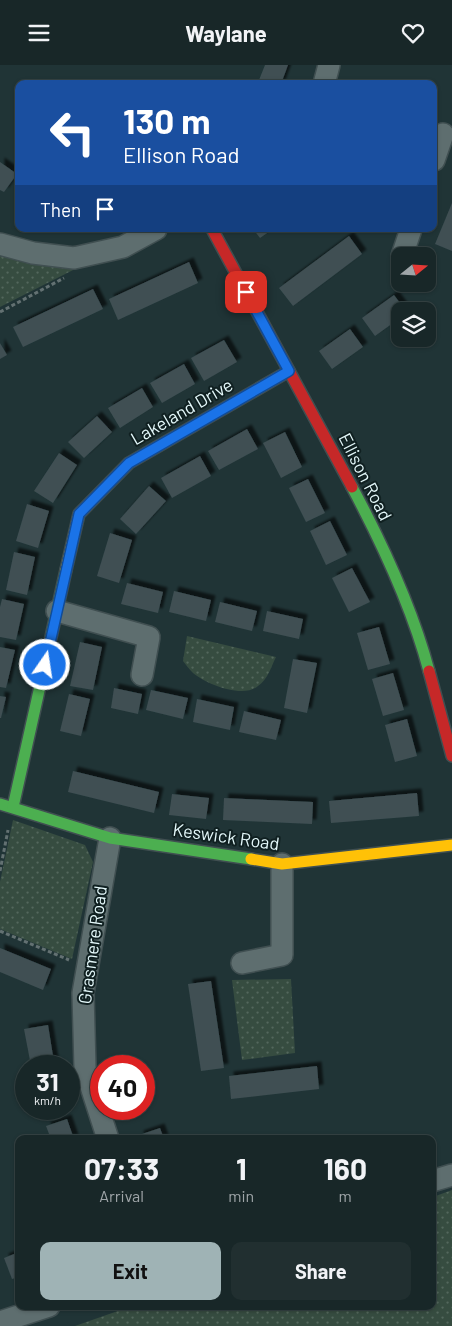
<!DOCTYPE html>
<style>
body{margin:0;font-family:Barlow,sans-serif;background:#212f30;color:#f1f3f6;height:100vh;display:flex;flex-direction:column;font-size:19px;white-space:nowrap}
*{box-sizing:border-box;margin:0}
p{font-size:16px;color:#9fa5a8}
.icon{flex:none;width:28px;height:28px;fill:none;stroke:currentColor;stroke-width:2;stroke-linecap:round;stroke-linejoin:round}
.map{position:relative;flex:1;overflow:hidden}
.panel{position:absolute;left:15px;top:1070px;width:421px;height:175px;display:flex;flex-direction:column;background:#182728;border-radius:10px;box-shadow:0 1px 4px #0004,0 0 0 1px #364445}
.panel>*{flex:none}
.top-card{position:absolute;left:15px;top:15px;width:422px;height:152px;border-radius:10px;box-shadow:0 1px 4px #0004,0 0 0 1px #364445;background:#1a4fa0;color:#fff;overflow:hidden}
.needle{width:32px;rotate:72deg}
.controls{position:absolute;left:391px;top:182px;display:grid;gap:10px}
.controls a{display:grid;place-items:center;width:45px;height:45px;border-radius:10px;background:#182728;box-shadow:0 1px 4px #0004,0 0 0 1px #364445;font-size:25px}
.speed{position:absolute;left:15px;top:990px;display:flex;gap:10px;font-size:25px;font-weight:700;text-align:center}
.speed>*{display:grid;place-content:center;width:65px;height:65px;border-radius:50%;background:#182728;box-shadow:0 1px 4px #0004,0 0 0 1px #364445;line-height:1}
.speed small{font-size:12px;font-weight:400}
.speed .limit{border:8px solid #d22;background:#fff;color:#111}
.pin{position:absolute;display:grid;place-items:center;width:42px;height:42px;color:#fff;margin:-21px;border-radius:10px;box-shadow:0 2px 8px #0006}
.me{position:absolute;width:55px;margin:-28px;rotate:13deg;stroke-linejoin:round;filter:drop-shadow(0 0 4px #0008)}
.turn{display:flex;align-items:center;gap:18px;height:105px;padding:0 25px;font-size:22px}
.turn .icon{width:65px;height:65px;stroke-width:2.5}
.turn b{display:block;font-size:35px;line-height:42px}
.then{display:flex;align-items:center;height:48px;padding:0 25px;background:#0003;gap:10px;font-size:19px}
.eta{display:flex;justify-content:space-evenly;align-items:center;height:85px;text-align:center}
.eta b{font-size:30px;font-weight:700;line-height:35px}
.button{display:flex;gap:10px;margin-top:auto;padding:10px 25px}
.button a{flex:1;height:58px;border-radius:10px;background:#9fb3b5;color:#111;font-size:20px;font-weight:700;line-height:58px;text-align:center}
.button a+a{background:#212f30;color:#f1f3f6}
header{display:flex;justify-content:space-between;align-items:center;height:65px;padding:0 25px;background:#182728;font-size:22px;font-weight:700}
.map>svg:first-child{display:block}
.grass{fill:url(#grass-dots)}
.building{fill:#3f4f53;filter:url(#shadow)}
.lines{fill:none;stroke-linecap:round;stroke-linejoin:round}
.street-casing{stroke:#404f51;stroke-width:24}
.fast-casing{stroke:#404f51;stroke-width:14}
.slow-casing{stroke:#404f51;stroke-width:14}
.jam-casing{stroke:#404f51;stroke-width:14}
.path{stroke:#637172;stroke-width:3;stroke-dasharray:4 2.5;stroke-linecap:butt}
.street{stroke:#5e6e6f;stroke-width:21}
.fast{stroke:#4caf50;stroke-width:11}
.slow{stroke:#ffc107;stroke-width:11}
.jam{stroke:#c62828;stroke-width:11}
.route-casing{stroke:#114b97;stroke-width:12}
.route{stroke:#1a73e8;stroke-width:9}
.labels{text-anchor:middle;stroke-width:4;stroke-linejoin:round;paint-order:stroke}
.street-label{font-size:18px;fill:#e4f8fa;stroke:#102021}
</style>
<header><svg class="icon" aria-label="menu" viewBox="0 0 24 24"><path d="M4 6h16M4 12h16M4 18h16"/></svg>Waylane<svg class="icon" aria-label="heart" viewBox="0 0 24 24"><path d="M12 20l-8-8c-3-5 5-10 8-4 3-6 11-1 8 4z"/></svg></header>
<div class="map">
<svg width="452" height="1261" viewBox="0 0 452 1261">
<defs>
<pattern id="grass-dots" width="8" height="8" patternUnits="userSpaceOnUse" patternTransform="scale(1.25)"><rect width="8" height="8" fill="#364c40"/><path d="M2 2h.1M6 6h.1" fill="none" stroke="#53675c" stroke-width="1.8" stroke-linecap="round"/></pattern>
<filter id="shadow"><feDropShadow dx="4.5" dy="-4.5" stdDeviation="1" flood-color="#0009"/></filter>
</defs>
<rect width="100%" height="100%" fill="#203436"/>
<g class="grass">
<path d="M0,188L81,201L0,242Z"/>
<path d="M187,571L276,592C271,602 268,614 258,621C243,634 206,619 193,608C189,604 186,600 183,596Z"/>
<path d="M13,755L85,780L93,797L72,894L0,864V817Z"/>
<path d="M291,914L295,988L242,995L232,915Z"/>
<path d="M452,1125V1261H75L132,1241H432L433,1132Z"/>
</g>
<g class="building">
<path d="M265,0H288L281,19H269L259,15Z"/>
<path d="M0,97L17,109L4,127L0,125Z"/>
<path d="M452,138V186L435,179Z"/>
<path d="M253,164H273L260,173Z"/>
<path d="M349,171L362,189L293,241L279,223Z"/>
<path d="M189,197L198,218L118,255L109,234Z"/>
<path d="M93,224L103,244L23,282L13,262Z"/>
<path d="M394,230L406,246H400V253L375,271L362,253Z"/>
<path d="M350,264L363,282L332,304L319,286Z"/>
<path d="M224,275L237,297L204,316L191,293Z"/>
<path d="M0,278L7,290L0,294Z"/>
<path d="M184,299L195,319L162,338L150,318Z"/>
<path d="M142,323L153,342L120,363L108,343Z"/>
<path d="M97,351L112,367L84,393L68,377Z"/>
<path d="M247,364L258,384L219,405L208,386Z"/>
<path d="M285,367L302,402L281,413L263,378Z"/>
<path d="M59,388L77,400L53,438L34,426Z"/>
<path d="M200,391L211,411L172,433L161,413Z"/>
<path d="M308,414L325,448L306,457L289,423Z"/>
<path d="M149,421L166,436L136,469L120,454Z"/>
<path d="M27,439L49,446L38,483L16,476Z"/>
<path d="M330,456L347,490L326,500L310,466Z"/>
<path d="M110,468L132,475L119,518L97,511Z"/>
<path d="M14,487L35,492L27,530L6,525Z"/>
<path d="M352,503L370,537L349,547L332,513Z"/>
<path d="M127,518L163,527L158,548L121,539Z"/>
<path d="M174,526L211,535L206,556L169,547Z"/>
<path d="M2,534L24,539L16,575L0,572V542Z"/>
<path d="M220,537L257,546L252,566L215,557Z"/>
<path d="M267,546L303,554L299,574L263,566Z"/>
<path d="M379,562L390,599L368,605L357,568Z"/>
<path d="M80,577L102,582L93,625L70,621Z"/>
<path d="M0,582L15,585L6,623L0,622Z"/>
<path d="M293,594L317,598L307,648L284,643Z"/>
<path d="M393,608L404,645L383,651L372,614Z"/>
<path d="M114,623L142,629L138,649L111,643Z"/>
<path d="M151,625L188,633L183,654L146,645Z"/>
<path d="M69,629L90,634L81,671L60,666Z"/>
<path d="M0,631L6,632L1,653H0Z"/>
<path d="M197,634L234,642L230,665L193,657Z"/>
<path d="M244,646L281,655L276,675L239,667Z"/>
<path d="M407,654L417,691L395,697L385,660Z"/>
<path d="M73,706L159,727L154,748L68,727Z"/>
<path d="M417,728L419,751L331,758L329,736Z"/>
<path d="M172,729L209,733L206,754L169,750Z"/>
<path d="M224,733L313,737L312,759L223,755Z"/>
<path d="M0,883L51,904L43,925L0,907Z"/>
<path d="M211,916L224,1003L201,1006L188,919Z"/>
<path d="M48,960L54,997L31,1001L24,964Z"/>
<path d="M317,1001L319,1024L231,1034L229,1011Z"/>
<path d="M43,1044H64L44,1049Z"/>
<path d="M67,1054L74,1074H51L46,1061Z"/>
<path d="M160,1063L164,1074H140L139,1070Z"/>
<path d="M19,1187V1212L12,1214L4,1193Z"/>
</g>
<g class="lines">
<defs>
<g id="street">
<path d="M324,19L329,0"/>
<path d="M434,95L443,69"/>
<path d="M0,179L33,188L74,193L123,182L156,164"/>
<path d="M402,191L411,164"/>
<path d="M57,546L149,572L142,610"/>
<path d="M242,898L282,890V799"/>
<path d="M108,1074L85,1003L83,928L110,773"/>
<path d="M432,1116L452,1110"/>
<path d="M0,1257L49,1241"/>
</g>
<g id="fast">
<path d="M352,422C383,480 412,542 429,606"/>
<path d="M0,739L110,773L251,794"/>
<path d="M13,742L66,505"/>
</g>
<g id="slow">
<path d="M66,505L79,449L129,398L289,306"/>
<path d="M251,794L282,799L452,780"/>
</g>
<g id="jam">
<path d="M212,164L352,422"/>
<path d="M429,606L452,691"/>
</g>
</defs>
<use href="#street" class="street-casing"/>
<use href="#fast" class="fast-casing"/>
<use href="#slow" class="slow-casing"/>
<use href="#jam" class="jam-casing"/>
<g class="path">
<path d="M0,247L64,213"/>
<path d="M0,806L8,765"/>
<path d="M0,866L69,895"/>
</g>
<use href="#street" class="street"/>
<use href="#fast" class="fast"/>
<use href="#slow" class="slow"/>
<use href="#jam" class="jam"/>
</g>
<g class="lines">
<defs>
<path id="route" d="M45,600L79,449L129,398L289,306L246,227"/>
</defs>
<use href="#route" class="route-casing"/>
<use href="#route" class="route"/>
</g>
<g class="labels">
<g class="street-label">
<text transform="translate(182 347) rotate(-30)" y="6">Lakeland Drive</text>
<text transform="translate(365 412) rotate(63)" y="6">Ellison Road</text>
<text transform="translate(226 772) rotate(8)" y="6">Keswick Road</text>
<text transform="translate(93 880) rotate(-82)" y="6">Grasmere Road</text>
</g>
</g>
</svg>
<div class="controls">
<a><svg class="needle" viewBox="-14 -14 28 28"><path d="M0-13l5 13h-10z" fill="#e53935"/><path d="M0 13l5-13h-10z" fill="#9fa5a8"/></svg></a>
<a><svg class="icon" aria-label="layers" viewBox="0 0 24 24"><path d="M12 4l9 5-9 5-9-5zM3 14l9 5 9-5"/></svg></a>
</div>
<div class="speed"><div>31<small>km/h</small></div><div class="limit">40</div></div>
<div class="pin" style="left:246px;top:227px;background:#d93025"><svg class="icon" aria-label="arrive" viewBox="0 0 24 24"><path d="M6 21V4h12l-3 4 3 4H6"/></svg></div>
<svg class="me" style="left:45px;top:600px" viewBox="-20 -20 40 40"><circle r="17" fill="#1a73e8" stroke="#fff" stroke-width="3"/><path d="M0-11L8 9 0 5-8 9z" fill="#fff"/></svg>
<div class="top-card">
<div class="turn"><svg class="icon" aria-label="left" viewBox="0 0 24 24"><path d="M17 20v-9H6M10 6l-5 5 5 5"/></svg><div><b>130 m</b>Ellison Road</div></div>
<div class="then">Then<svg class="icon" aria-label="arrive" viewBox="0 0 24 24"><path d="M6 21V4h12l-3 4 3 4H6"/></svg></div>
</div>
<section class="panel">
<div class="eta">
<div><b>07:33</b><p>Arrival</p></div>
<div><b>1</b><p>min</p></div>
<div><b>160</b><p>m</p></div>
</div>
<div class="button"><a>Exit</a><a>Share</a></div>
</section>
</div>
